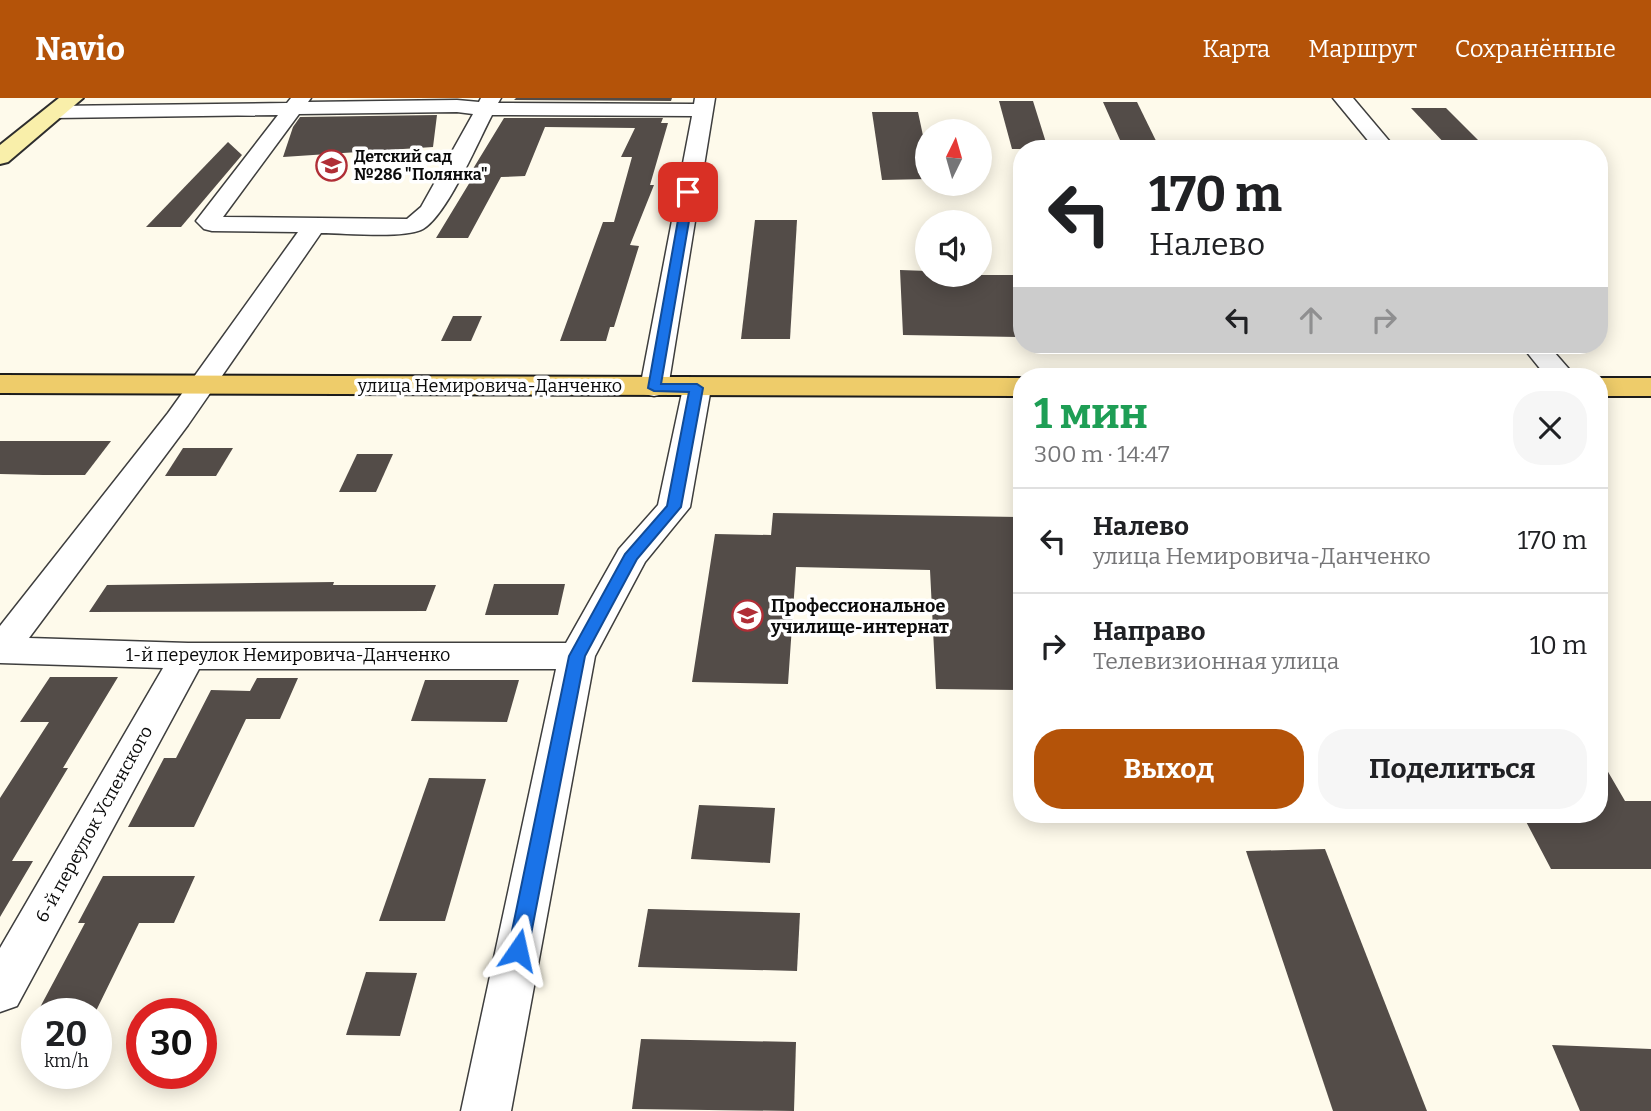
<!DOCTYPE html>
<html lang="ru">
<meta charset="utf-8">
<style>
body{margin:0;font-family:Bitter,serif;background:#f6f6f6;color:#202124;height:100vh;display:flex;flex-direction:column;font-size:26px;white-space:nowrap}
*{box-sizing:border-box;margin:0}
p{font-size:23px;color:#757577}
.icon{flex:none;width:38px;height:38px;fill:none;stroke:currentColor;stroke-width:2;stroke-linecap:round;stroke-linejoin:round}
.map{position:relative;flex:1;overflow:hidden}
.panel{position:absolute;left:1013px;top:270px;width:595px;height:455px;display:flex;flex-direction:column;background:#fff;border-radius:28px;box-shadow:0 4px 18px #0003}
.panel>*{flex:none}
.top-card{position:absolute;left:1013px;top:42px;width:595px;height:214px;border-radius:28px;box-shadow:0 4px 18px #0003;background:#fff;color:#202124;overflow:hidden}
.needle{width:46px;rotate:5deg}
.tools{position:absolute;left:915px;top:21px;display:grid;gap:14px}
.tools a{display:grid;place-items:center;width:77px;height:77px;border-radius:50%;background:#fff;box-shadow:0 4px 18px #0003;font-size:35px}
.speed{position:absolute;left:21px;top:900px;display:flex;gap:14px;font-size:35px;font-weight:700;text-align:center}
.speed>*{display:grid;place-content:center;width:91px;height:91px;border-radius:50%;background:#fff;box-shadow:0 4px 18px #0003;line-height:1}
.speed small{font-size:18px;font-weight:400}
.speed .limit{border:10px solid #d22;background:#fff;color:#111}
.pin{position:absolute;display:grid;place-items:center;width:60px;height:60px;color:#fff;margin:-30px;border-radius:14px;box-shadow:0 4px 10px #0006}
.me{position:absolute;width:77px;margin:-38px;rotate:11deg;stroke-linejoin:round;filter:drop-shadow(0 0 5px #0008)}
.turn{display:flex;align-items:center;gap:24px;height:147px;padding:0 21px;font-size:32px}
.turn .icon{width:91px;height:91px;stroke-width:2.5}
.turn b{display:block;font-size:49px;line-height:60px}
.lanes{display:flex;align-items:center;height:66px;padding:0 21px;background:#0003;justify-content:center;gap:35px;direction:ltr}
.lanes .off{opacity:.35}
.round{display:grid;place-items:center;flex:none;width:74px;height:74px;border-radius:28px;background:#f6f6f6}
.head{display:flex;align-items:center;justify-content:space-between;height:119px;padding:0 21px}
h1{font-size:42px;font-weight:700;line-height:52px;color:#1e9e55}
.cta{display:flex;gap:14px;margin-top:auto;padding:14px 21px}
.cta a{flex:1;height:80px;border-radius:28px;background:#b45309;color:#fff;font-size:28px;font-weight:700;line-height:80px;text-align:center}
.cta a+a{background:#f6f6f6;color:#202124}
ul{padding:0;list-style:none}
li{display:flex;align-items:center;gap:21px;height:105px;padding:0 21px;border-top:2px solid #e0e0e0}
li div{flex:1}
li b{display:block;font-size:26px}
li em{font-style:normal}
header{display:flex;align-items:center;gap:42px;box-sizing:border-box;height:98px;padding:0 35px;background:#b45309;color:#fff}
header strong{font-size:33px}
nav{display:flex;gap:38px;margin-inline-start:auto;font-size:24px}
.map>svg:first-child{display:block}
.building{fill:#534c48}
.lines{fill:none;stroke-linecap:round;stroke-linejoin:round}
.street-casing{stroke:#3e3e3e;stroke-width:3}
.secondary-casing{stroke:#2d2d2d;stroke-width:4}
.primary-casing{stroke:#1c1c1c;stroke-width:4}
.street{fill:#fff;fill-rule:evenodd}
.secondary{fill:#f9efaa;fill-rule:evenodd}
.primary{fill:#eecc6a;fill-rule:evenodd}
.route{fill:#1a73e8;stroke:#114b97;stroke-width:2}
.labels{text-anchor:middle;stroke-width:7;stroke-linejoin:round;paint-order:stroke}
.far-poi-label{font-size:16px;font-weight:bold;fill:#0b0b0b;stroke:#fff;text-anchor:start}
.street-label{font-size:18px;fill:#0b0b0b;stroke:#fff}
.poi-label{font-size:18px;font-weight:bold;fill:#0b0b0b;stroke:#fff;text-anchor:start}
</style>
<header>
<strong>Navio</strong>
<nav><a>Карта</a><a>Маршрут</a><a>Сохранённые</a></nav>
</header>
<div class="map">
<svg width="1651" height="1013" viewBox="0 0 1651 1013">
<rect width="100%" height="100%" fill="#fefaeb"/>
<g class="building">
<path d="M516,0H672L671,3L514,2Z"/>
<path d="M999,3H1033L1048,51H1012Z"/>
<path d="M1103,4H1137L1160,51H1124Z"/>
<path d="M1411,10H1446L1485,49H1448Z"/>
<path d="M872,14H918L928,61V81L882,82Z"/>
<path d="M437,17L433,49L283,59L293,29L300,19Z"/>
<path d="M504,20H663L661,25H668L650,87H654L630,147L639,148L614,229H610L606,243H560L603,124H614L632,59H621L635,30L545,29L525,78L501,79L468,140H436L473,79H468Z"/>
<path d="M228,44L242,57L181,129H146Z"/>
<path d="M755,122H797L790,241H741Z"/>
<path d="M900,172L928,173V177H1022V239L903,237Z"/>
<path d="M453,218H482L471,243H441Z"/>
<path d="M0,343H111L85,377H43L0,376Z"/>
<path d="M183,350H233L216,378H165Z"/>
<path d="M357,356H393L376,394H339Z"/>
<path d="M773,415L1022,419V473H1013L1022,546V592L936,591L930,472L796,469L788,586L692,584L715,436L771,437Z"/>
<path d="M334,484L333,487H436L426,513L89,514L107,487Z"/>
<path d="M494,486H565L558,517H485Z"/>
<path d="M50,579H118L63,670H68L12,763H33L0,819V700L49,624H20Z"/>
<path d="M257,580H298L280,621H246L194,729H128L164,660H176L211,592L250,593Z"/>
<path d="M425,582H519L507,624L411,623Z"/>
<path d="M1600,660L1625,703H1651V771H1551L1522,716H1600Z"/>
<path d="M429,680L486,681L445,823H379Z"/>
<path d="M699,707L775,710L770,765L691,761Z"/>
<path d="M1325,751L1427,1013H1333L1246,753Z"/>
<path d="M103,778H195L174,825H139L95,915H37L85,825H78Z"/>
<path d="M648,811L800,815L797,873L638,869Z"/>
<path d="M366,874L417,875L400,938L346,937Z"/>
<path d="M641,941L796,944L794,1013L632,1011Z"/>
<path d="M1552,947L1651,951V1013H1580Z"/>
</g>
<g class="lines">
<defs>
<g id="street">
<path d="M291,0H311L308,4L457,2L479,4L481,0H501L498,5L694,6L695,0H715L668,290L664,296L654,298L644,296L640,290L692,18L492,17C478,44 447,117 423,131C406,141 343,135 321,135L188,327L29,540L188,545H566L619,451L658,407L683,290L687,284L697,282L707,284L711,290L690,409L645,464L595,558L511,1013H461L556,571H199L17,908L0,914V850L163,570L0,565V528L168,315L298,134L212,133L204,131L196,123L278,17L55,20L48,18L45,14L48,10L55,8L287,5ZM457,14L473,16L421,109L407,121L223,119L299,16Z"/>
<path d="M1333,0H1353L1396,51H1375Z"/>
<path d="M1521,247H1548L1575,278H1546Z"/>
</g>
<path id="secondary" d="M59,0H83L8,64L0,66V47Z"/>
<g id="primary">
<path d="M0,277L1022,280V298L0,295Z"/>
<rect x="1600" y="280" width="51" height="18"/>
</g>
</defs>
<use href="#street" class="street-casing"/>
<use href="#secondary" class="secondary-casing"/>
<use href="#primary" class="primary-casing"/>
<use href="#street" class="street"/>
<use href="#secondary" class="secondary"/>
<use href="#primary" class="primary"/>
</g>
<path class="route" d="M688,91L694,94L661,286H697L703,290L681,409L637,461L585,558L528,852L525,859L518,862L511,859L508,852L569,558L625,456L667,408L689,294L654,293L648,290L683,94Z"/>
<defs>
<symbol id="school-ring" viewBox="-11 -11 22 22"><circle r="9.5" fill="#fff" stroke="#b02e36" stroke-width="1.5"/><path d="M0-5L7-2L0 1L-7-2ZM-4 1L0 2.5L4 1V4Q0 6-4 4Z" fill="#b02e36"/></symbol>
<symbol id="university-ring" viewBox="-11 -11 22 22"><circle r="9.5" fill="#fff" stroke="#b02e36" stroke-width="1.5"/><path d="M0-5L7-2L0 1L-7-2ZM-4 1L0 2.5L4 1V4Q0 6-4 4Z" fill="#b02e36"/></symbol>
</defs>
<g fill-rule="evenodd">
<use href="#school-ring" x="314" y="50" width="35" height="35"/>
<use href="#university-ring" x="730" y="500" width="35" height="35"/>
</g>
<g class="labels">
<g class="far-poi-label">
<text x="354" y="64">Детский сад<tspan x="354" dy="18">№286 "Полянка"</tspan></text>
</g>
<g class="street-label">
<text x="490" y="294">улица Немировича-Данченко</text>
<text x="288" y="563">1-й переулок Немировича-Данченко</text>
<text transform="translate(94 726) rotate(-61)" y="6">6-й переулок Успенского</text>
</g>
<g class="poi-label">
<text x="771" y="514">Профессиональное<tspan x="771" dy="21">училище-интернат</tspan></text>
</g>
</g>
</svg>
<div class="tools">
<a><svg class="needle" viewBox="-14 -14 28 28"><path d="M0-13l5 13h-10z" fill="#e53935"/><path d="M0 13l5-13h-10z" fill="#757577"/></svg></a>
<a><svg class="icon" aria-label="sound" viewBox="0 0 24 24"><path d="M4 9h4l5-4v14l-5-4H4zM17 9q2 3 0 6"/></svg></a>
</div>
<div class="speed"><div>20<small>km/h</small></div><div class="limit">30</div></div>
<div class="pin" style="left:688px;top:94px;background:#d93025"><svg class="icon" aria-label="arrive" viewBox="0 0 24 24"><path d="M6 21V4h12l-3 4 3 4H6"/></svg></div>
<svg class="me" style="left:518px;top:852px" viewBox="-20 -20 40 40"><path d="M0-17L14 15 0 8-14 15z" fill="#1a73e8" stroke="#fff" stroke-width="4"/></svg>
<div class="top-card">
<div class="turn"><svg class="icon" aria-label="left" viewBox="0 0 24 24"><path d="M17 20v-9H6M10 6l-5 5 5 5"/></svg><div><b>170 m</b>Налево</div></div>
<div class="lanes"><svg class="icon" aria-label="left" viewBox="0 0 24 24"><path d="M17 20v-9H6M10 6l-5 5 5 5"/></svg><svg class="icon off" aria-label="ahead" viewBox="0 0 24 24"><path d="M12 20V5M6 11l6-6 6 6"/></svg><svg class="icon off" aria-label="right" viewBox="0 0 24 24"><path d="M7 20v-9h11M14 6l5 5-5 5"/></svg></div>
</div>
<section class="panel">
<div class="head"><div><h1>1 мин</h1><p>300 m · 14:47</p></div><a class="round"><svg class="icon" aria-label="close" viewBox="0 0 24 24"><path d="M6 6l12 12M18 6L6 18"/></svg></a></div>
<ul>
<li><svg class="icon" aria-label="left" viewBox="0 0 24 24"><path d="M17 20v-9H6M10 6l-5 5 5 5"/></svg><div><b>Налево</b><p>улица Немировича-Данченко</p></div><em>170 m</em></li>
<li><svg class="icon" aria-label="right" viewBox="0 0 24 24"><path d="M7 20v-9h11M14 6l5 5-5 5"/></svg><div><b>Направо</b><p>Телевизионная улица</p></div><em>10 m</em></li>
</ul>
<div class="cta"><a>Выход</a><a>Поделиться</a></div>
</section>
</div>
